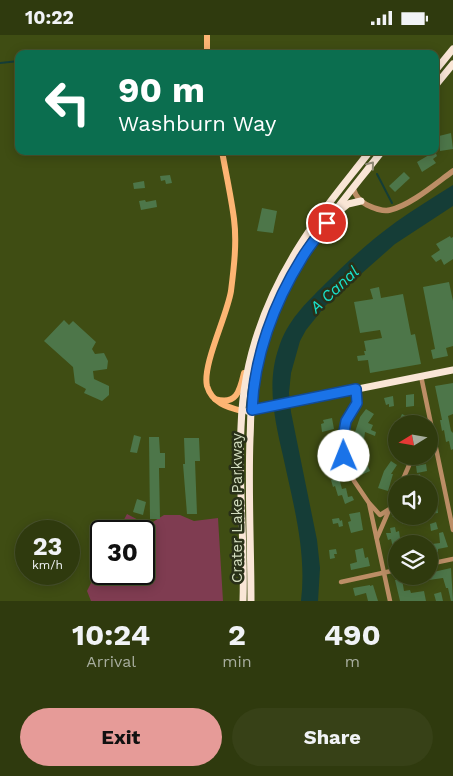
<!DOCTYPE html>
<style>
body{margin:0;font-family:"Work Sans",sans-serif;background:#374117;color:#f1f3f6;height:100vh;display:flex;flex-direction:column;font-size:19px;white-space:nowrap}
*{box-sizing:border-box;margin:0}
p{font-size:16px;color:#a7ad9e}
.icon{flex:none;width:28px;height:28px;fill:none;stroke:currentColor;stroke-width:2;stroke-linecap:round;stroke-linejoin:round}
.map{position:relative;height:566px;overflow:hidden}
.side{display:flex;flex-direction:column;background:#2f3a0e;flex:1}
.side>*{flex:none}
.top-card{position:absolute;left:15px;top:15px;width:424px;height:105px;border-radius:10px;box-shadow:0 2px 12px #0003,0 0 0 1px #4a542e;background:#0b6e4f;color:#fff;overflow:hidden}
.needle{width:32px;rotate:259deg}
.buttons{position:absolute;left:388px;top:380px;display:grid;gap:10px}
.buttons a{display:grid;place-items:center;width:50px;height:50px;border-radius:50%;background:#2f3a0e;box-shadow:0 2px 12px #0003,0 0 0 1px #4a542e;font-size:25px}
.speed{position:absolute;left:15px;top:485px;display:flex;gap:10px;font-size:25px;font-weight:700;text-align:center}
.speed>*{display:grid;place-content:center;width:65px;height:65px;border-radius:50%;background:#2f3a0e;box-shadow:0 2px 12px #0003,0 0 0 1px #4a542e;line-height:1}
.speed small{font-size:12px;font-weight:400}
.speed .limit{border:2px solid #111;border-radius:8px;background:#fff;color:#111}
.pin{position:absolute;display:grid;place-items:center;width:42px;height:42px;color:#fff;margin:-21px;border:2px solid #fff;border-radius:50%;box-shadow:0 1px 5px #0007}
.me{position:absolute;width:55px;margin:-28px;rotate:359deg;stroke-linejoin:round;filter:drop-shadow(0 0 4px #0008)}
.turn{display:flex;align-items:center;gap:18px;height:105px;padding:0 20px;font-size:22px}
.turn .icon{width:65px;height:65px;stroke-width:2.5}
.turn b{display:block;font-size:35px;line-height:42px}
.eta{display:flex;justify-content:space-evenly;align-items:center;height:85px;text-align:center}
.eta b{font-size:30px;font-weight:700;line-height:35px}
.primary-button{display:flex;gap:10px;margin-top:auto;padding:10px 20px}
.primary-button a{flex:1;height:58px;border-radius:30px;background:#e69b98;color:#111;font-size:20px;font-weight:700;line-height:58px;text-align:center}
.primary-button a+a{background:#374117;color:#f1f3f6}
.status{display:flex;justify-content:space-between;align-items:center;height:35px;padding:0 25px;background:#2f3a0e;direction:ltr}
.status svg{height:14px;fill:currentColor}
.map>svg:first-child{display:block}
.green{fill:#7f3c51}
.water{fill:#153d37}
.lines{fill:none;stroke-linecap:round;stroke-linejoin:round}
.stream{stroke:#153d37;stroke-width:2}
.building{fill:#4d7649}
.minor{stroke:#bc8e66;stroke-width:4.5}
.tertiary{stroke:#bc8e66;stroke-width:5.5}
.secondary{stroke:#fdb573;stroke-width:6}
.primary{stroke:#f9e6d6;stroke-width:7}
.oneway{stroke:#918b77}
.route-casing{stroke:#114b97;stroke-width:12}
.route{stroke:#1a73e8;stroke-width:9}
.labels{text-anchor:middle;stroke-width:5;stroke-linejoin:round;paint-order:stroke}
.street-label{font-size:15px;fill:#d2dcbe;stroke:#293018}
.water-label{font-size:16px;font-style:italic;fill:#19e2cc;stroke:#293018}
</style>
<div class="status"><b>10:22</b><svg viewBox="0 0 49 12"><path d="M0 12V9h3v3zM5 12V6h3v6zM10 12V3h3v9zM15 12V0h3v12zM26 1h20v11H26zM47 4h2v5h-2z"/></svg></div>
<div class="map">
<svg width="453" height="566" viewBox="0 0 453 566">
<rect width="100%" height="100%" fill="#3f4d13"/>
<path class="green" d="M127,479L148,490L164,480H180L194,486L218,483L223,566H91L87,556L101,528V539H144V496H118Z"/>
<path class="water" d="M453,150V171L395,209L326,270L306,295L300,306L291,338L289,358L291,377L317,505L320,533L318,566H301C307,517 293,468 283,421C275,386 266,348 279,312C288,285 305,269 325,249C347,227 371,205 396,187C414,174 434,162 453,150Z"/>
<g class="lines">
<g class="stream">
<path d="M0,28L19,26"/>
<path d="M377,139L392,168"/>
</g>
</g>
<g class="building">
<path d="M451,98L453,114L440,116L439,101Z"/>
<path d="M427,116H435L437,121L433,124L436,128L422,137L417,127L429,120Z"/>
<path d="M404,137L410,143L395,157L389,151Z"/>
<path d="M170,140L172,148L166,149L165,145L161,146L160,141Z"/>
<path d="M144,146L145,153L134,154L133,148Z"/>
<path d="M145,165L146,167L156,165L157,172L141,175L139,166Z"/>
<path d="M262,173L277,176L273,198L257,196Z"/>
<path d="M450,201L451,203L453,202V224L444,230L441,224L436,227L431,221L440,215L436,209Z"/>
<path d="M449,247L453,266V311L446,313L448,321L433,324L431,315L435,314L423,252Z"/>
<path d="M379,252L381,263L403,259L411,300L415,299L421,329L370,338L368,325L358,326L357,321L365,320L364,316H366L364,306L382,303L380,295L360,298L354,267L373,264L370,254Z"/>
<path d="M64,285L69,290L73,286L96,307L92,314L95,319L104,318L108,326L107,334L93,336L94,344L109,351V360L102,366L84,358L86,354L75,348L73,332L44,306Z"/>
<path d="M453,348V379L448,381L451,396L453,398V414L451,415L449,406L446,407L444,395L442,396L440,385H442L435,351Z"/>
<path d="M414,359V371L406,372V360Z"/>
<path d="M393,361L394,371L389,372V369L386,370L384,363Z"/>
<path d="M366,374L374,379L368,388L373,390L371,395L376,397L375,401L365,397L363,412L367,413V422L359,423V414H353V397H355L360,382Z"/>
<path d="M402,379L410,383L412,379L418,381L415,389H407L399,386Z"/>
<path d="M332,383L334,394L322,397L321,389L324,388L323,385Z"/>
<path d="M134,400L141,402L137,418L130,417Z"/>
<path d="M327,401L335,402L336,416L328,418Z"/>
<path d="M149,402H159L160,418H165V433H159L160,484H150Z"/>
<path d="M184,403H199L200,426H195L197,479H187L183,429H185Z"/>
<path d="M362,426L365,432L368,431L370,436L361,440L356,429Z"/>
<path d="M391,426L397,430L391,439H393L388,456L378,453L384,436Z"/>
<path d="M426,429L427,436L417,438L416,431Z"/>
<path d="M420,439L422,449H415L413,441Z"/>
<path d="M339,443L342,454L346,453L348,462L352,461L354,465L345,469L342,460L338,461L335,451L333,452L331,445Z"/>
<path d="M429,446H431L434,461L436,460L438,478L429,479Z"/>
<path d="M137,464L146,467L143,480L133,477Z"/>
<path d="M360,477L363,495L351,498L348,487L351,486L349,479Z"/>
<path d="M392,481H407L403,489Z"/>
<path d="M339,483L340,486L342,485L343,491L339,492L338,488L333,489L332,484Z"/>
<path d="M436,487L438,494L431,496L430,489Z"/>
<path d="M395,492L396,497L399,496L400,503L412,500L413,504L396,509V517L394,518L391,504L388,505L386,498H391L390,493Z"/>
<path d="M443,497L448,512L438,514V517L433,518L432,509L440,508L439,498Z"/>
<path d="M363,513L365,523L368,522L370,531L351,535L350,529L357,527L355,515Z"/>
<path d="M336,514L337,519H334L335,523L330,524L329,515Z"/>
<path d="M451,533L453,566H451L448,553H446L443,543L415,547L414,541H429V538Z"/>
<path d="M402,544L404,556L410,555L411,558L424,556L426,566H400L395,545Z"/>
<path d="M370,550V551L373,550L378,566H368L366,558L355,561L353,553Z"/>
<path d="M441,557L443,566H436L434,559Z"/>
</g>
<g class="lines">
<g class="minor">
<path d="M421,341L453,495"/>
<path d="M356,354L357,368L346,386L343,402L344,421L354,446L369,468L390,566"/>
<path d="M401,449L413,421"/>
<path d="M370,469L380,480L388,475"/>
<path d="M377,503L396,459"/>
<path d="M429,529L453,524"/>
<path d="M341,547L396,535"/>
</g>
<path class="tertiary" d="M353,153C356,162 359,165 367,170C374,173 382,177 390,175C411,170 435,149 453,136"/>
<g class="secondary">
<path d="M207,19V0"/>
<path d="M222,116C226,139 231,161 234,184C237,207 234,232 231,256C227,281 202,330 207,351C212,368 227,372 242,376"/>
<path d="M215,364C237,371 240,355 244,338"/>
</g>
<g class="primary">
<path d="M435,36L453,14"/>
<path d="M435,51L453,29"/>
<path d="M338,177L348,169L361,166"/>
<path d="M248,376L453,335"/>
<path d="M243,566C245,508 238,450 241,392C243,327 265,265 300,210C320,177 346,147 370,116"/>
<path d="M251,566C251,512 248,457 250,403C251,388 250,372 253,357C260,310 277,263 302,222C326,185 355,151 382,116"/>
</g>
</g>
<defs><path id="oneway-chevron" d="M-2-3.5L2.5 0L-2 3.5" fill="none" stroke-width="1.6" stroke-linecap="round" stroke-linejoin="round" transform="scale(1.25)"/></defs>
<use class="oneway" href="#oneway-chevron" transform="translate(371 130) rotate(-51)"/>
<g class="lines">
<defs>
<path id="route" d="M327,188C319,200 309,211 302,223C274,268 254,322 252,375L356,354L357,368L346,386L343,402L344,421"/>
</defs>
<use href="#route" class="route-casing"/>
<use href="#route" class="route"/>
</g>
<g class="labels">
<g class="street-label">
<text transform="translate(237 473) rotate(-90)" y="5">Crater Lake Parkway</text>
</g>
<g class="water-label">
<text transform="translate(334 254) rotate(-43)" y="6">A Canal</text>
</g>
</g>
</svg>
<div class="buttons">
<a><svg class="needle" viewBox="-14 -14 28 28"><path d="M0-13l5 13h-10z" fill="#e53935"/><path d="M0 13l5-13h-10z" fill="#a7ad9e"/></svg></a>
<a><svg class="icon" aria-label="sound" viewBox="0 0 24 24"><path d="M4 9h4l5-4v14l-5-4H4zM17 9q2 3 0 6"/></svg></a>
<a><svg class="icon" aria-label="layers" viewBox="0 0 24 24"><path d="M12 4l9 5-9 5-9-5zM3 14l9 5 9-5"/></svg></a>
</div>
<div class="speed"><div>23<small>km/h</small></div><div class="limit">30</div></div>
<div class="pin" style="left:327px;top:188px;background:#d93025"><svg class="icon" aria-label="arrive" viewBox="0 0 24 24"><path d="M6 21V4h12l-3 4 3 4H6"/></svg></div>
<svg class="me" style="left:344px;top:421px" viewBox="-20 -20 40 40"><circle r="19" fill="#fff"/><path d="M0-13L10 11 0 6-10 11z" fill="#1a73e8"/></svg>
<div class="top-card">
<div class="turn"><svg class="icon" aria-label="left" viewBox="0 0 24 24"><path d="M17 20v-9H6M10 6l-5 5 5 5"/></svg><div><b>90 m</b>Washburn Way</div></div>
</div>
</div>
<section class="side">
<div class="eta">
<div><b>10:24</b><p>Arrival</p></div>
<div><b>2</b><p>min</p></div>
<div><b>490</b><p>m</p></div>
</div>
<div class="primary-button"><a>Exit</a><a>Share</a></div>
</section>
